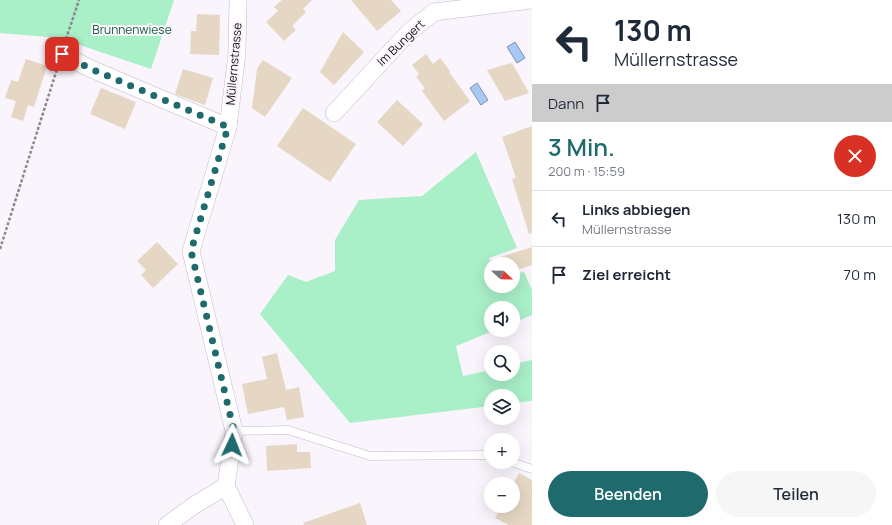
<!DOCTYPE html>
<html lang="de">
<meta charset="utf-8">
<style>
body{margin:0;font-family:Manrope,sans-serif;background:#f6f6f7;color:#1f2937;height:100vh;display:flex;flex-direction:column;font-size:15px;white-space:nowrap}
*{box-sizing:border-box;margin:0}
p{font-size:13px;color:#747a83}
.icon{flex:none;width:22px;height:22px;fill:none;stroke:currentColor;stroke-width:2;stroke-linecap:round;stroke-linejoin:round}
.map{position:relative;flex:1;overflow:hidden}
.sheet{display:flex;flex-direction:column;background:#fff;width:360px}
.sheet>*{flex:none}
.banner{background:#fff;color:#1f2937;overflow:hidden}
.needle{width:26px;rotate:112deg}
.controls{position:absolute;left:484px;top:257px;display:grid;gap:8px}
.controls a{display:grid;place-items:center;width:36px;height:36px;border-radius:50%;background:#fff;box-shadow:0 4px 16px #0002;font-size:20px}
.pin{position:absolute;display:grid;place-items:center;width:34px;height:34px;color:#fff;margin:-17px;border-radius:8px;box-shadow:0 2px 6px #0006}
.me{position:absolute;width:44px;margin:-22px;rotate:2deg;stroke-linejoin:round;filter:drop-shadow(0 0 3px #0008)}
.turn{display:flex;align-items:center;gap:14px;height:84px;padding:0 16px;font-size:18px}
.turn .icon{width:52px;height:52px;stroke-width:2.5}
.turn b{display:block;font-size:28px;line-height:34px}
.then{display:flex;align-items:center;height:38px;padding:0 16px;background:#0003;gap:8px;font-size:15px}
.round{display:grid;place-items:center;flex:none;width:42px;height:42px;border-radius:21px;background:#f6f6f7}
.headline{display:flex;align-items:center;justify-content:space-between;height:68px;padding:0 16px}
h1{font-size:24px;font-weight:600;line-height:30px;color:#1e6a6d}
.button{display:flex;gap:8px;margin-top:auto;padding:8px 16px}
.button a{flex:1;height:46px;border-radius:24px;background:#1e6a6d;color:#fff;font-size:16px;font-weight:600;line-height:46px;text-align:center}
.button a+a{background:#f6f6f7;color:#1f2937}
ul{padding:0;list-style:none}
li{display:flex;align-items:center;gap:12px;height:56px;padding:0 16px;border-top:1px solid #e0e1e3}
li div{flex:1}
li b{display:block;font-size:15px}
li em{font-style:normal}
main{display:flex;flex:1;min-height:0}
.map>svg:first-child{display:block}
.green{fill:#a9efc8}
.water{fill:#a6c8f2;stroke:#7b91b1}
.building{fill:#e5d7c3}
.lines{fill:none;stroke-linecap:round;stroke-linejoin:round}
.service-casing{stroke:#c5b7ca;stroke-width:9}
.minor-casing{stroke:#c5b7ca;stroke-width:18}
.path{stroke:#8c878e;stroke-width:2.5;stroke-dasharray:3 2;stroke-linecap:butt}
.service{stroke:#fff;stroke-width:8}
.minor{stroke:#fff;stroke-width:17}
.route{stroke:#1e6a6d;stroke-width:7;stroke-dasharray:0 12.6}
.labels{text-anchor:middle;stroke-width:4;stroke-linejoin:round;paint-order:stroke}
.park-label{font-size:12px;fill:#185f40;stroke:#faf4fc}
.street-label{font-size:12px;fill:#161118;stroke:#faf4fc}
</style>
<main>
<div class="map">
<svg width="532" height="525" viewBox="0 0 532 525">
<rect width="100%" height="100%" fill="#faf4fc"/>
<g class="green">
<path d="M0,0H174L151,69L59,38L0,33Z"/>
<path d="M476,152L517,248L489,258L491,266V286H513V274L524,272L532,290V315L513,323V308H491V330H495L456,346L463,376L491,370V374H513V364L532,360V401L513,403V396H491V406L350,423L260,314L288,275L306,282L335,271V240L359,200L422,196Z"/>
</g>
<g class="water">
<path d="M515,42L525,58L517,63L507,47Z"/>
<path d="M477,83L488,100L481,105L470,88Z"/>
</g>
<g class="building">
<path d="M282,0H312L303,9L306,12L292,26L296,30L284,41L266,22L278,11L274,7Z"/>
<path d="M351,0H391L401,11L377,31Z"/>
<path d="M197,14L220,15L219,55L190,54L191,31H196Z"/>
<path d="M343,32L364,52L334,85L320,72Z"/>
<path d="M426,54L433,64L440,58L450,71L449,72L470,101L444,121L422,91L425,88L416,77L419,74L412,65Z"/>
<path d="M26,59L47,66L34,107L28,105L23,121L11,117L16,101L5,98L11,80L18,82Z"/>
<path d="M263,60L292,78L265,117L252,108L257,69Z"/>
<path d="M512,63L529,93L505,101L487,70Z"/>
<path d="M183,69L213,78L205,105L175,94Z"/>
<path d="M101,88L136,102L125,129L90,114Z"/>
<path d="M397,100L423,124L403,146L377,122Z"/>
<path d="M303,108L356,144L330,182L277,146Z"/>
<path d="M532,126V233L529,234L512,179L516,178L502,137Z"/>
<path d="M157,242L178,264L153,288L141,275L146,270L137,261Z"/>
<path d="M532,247V265L513,271V264H488V261Z"/>
<path d="M277,353L286,390L299,387L304,417L287,420L284,407L248,414L242,384L267,379L262,357Z"/>
<path d="M297,444V452H310L311,468L267,471L266,446Z"/>
<path d="M519,473L532,480V525H509L495,518L501,506H513V484Z"/>
<path d="M360,503L367,525H304L303,523Z"/>
</g>
<g class="lines">
<defs>
<g id="service">
<path d="M234,431L288,430L370,456L491,455"/>
<path d="M511,462L532,469"/>
</g>
<g id="minor">
<path d="M62,54L89,68L228,127"/>
<path d="M334,113L409,32L434,12L532,0"/>
<path d="M226,486L234,431L191,251L228,127L237,53L238,0"/>
<path d="M226,486L245,525"/>
<path d="M167,525L193,506L226,486"/>
</g>
</defs>
<use href="#service" class="service-casing"/>
<use href="#minor" class="minor-casing"/>
<g class="path">
<path d="M66,39L79,0"/>
<path d="M0,249L57,69"/>
</g>
<use href="#service" class="service"/>
<use href="#minor" class="minor"/>
</g>
<g class="lines">
<path class="route" d="M62,54L89,68L228,127L191,251L234,431L232,445"/>
</g>
<g class="labels">
<g class="park-label">
<text x="132" y="34">Brunnenwiese</text>
</g>
<g class="street-label">
<text transform="translate(401 43) rotate(-44)" y="4">Im Bungert</text>
<text transform="translate(234 64) rotate(-85)" y="4">Müllernstrasse</text>
</g>
</g>
</svg>
<div class="controls">
<a><svg class="needle" viewBox="-14 -14 28 28"><path d="M0-13l5 13h-10z" fill="#e53935"/><path d="M0 13l5-13h-10z" fill="#747a83"/></svg></a>
<a><svg class="icon" aria-label="sound" viewBox="0 0 24 24"><path d="M4 9h4l5-4v14l-5-4H4zM17 9q2 3 0 6"/></svg></a>
<a><svg class="icon" aria-label="search" viewBox="0 0 24 24"><circle cx="10" cy="10" r="6"/><path d="M15 15l6 6"/></svg></a>
<a><svg class="icon" aria-label="layers" viewBox="0 0 24 24"><path d="M12 4l9 5-9 5-9-5zM3 14l9 5 9-5"/></svg></a>
<a>+</a>
<a>−</a>
</div>
<div class="pin" style="left:62px;top:54px;background:#d93025"><svg class="icon" aria-label="arrive" viewBox="0 0 24 24"><path d="M6 21V4h12l-3 4 3 4H6"/></svg></div>
<svg class="me" style="left:232px;top:445px" viewBox="-20 -20 40 40"><path d="M0-17L14 15 0 8-14 15z" fill="#1e6a6d" stroke="#fff" stroke-width="4"/></svg>
</div>
<section class="sheet">
<div class="banner">
<div class="turn"><svg class="icon" aria-label="left" viewBox="0 0 24 24"><path d="M17 20v-9H6M10 6l-5 5 5 5"/></svg><div><b>130 m</b>Müllernstrasse</div></div>
<div class="then">Dann<svg class="icon" aria-label="arrive" viewBox="0 0 24 24"><path d="M6 21V4h12l-3 4 3 4H6"/></svg></div>
</div>
<div class="headline"><div><h1>3 Min.</h1><p>200 m · 15:59</p></div><a class="round" style="background:#d93025;color:#fff"><svg class="icon" aria-label="close" viewBox="0 0 24 24"><path d="M6 6l12 12M18 6L6 18"/></svg></a></div>
<ul>
<li><svg class="icon" aria-label="left" viewBox="0 0 24 24"><path d="M17 20v-9H6M10 6l-5 5 5 5"/></svg><div><b>Links abbiegen</b><p>Müllernstrasse</p></div><em>130 m</em></li>
<li><svg class="icon" aria-label="arrive" viewBox="0 0 24 24"><path d="M6 21V4h12l-3 4 3 4H6"/></svg><div><b>Ziel erreicht</b></div><em>70 m</em></li>
</ul>
<div class="button"><a>Beenden</a><a>Teilen</a></div>
</section>
</main>
